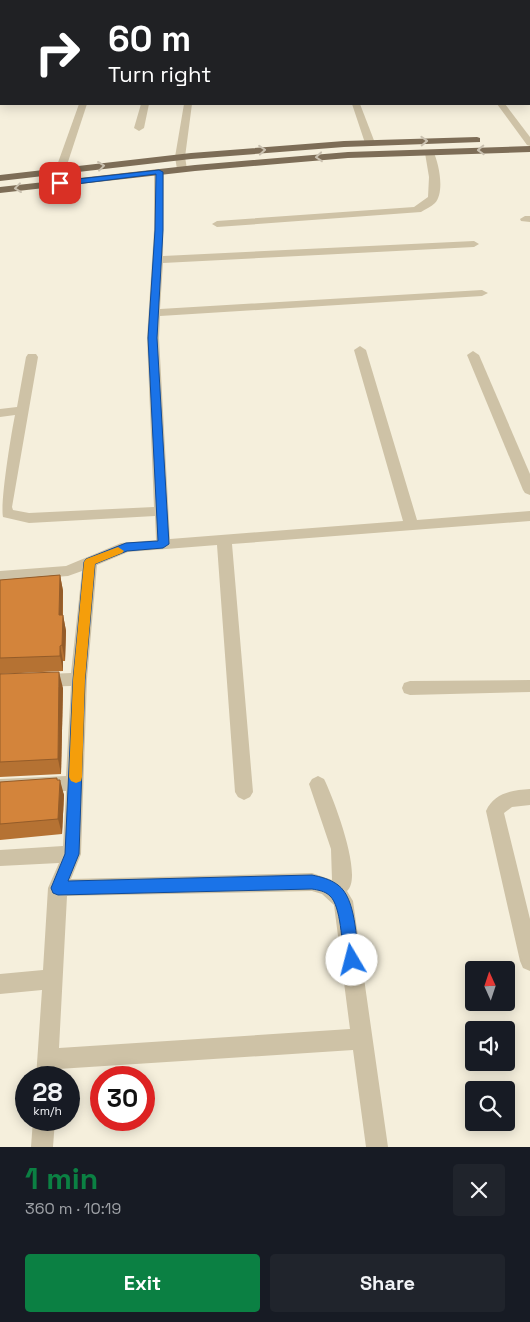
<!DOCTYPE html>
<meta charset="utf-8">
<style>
body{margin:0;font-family:"Space Grotesk",sans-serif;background:#20242c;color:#f1f3f6;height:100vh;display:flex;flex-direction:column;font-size:19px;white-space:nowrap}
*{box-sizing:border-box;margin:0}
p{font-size:16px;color:#9ea1a6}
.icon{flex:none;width:28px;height:28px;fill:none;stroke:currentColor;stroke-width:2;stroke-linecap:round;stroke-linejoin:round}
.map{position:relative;height:1147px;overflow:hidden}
.drawer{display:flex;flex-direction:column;background:#171b24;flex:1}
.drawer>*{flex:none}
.top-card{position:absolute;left:0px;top:0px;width:530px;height:105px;box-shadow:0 2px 12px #0003;background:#202124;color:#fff;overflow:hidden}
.needle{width:32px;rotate:357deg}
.fabs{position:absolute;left:465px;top:961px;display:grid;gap:10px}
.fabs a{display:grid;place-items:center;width:50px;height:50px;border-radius:5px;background:#171b24;box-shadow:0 2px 12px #0003;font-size:25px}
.speed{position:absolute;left:15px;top:1066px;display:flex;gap:10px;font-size:25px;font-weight:700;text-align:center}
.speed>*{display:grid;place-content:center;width:65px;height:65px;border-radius:50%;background:#171b24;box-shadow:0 2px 12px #0003;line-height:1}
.speed small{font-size:12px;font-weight:400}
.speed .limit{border:8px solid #d22;background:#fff;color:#111}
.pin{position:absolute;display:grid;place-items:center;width:42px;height:42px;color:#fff;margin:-21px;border-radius:10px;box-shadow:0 2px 8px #0006}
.me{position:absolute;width:55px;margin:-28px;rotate:352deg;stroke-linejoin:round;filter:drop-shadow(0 0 4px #0008)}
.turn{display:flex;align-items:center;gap:18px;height:105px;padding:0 25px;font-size:22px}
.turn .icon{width:65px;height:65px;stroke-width:2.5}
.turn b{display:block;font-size:35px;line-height:42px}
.round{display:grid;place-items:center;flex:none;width:52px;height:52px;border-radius:5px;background:#20242c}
.summary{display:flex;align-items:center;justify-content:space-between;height:85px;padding:0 25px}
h1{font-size:30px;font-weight:600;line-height:38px;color:#0b8043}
.action{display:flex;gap:10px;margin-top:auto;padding:10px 25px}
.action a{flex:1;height:58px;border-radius:5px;background:#0b8043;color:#fff;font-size:20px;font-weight:600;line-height:58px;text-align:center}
.action a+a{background:#20242c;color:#f1f3f6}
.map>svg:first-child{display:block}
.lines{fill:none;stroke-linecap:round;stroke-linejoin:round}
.minor{fill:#cec2a6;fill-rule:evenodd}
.major{fill:#7d6d57;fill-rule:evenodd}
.wall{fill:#b57233}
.shaded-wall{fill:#945c29}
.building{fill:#d3843b;stroke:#945c29}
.oneway{stroke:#c9c0af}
.route{fill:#1a73e8;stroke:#114b97}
.slow{fill:#f59e0b}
</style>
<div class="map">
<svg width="530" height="1147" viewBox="0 0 530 1147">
<rect width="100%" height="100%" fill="#f5efdc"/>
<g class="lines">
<g class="minor">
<rect x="202" y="0" width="8" height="1"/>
<path d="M336,0H344L345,1H337Z"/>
<path d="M418,0H426L427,1H419Z"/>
<rect x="0" y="24" width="1" height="4"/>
<rect x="529" y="35" width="1" height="4"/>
<rect x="0" y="49" width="1" height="4"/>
<rect x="0" y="82" width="1" height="6"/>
<path d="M79,104H87L65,171L60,174L57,173L55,171Z"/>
<path d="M141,104H149L144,128L139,131L134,128Z"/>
<path d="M184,104H192L185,157L187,169L182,172L177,169L175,157Z"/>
<path d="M352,104H360L375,143L373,145L370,146L365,143Z"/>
<path d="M497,104H505L530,137V146L527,145Z"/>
<path d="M430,150L433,151C439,163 445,192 435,203C431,207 425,209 421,212L217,227L212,224L217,221L414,207L428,197L429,177L425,153Z"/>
<path d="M159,169L164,172L163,256L474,241L479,244L474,247L163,263L160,309L482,290L488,293L482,296L160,316L159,338L170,539L403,521L354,350L360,346L366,350L417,520L530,511V521L232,544L253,792L250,797L244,800L238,797L235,792L217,545L128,552L97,565L87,679L81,854L71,879L312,873L332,880L331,849L309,784L312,779L318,776L324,779C333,797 364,877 347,891L353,901L388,1147H366L353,1050L58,1069V1078H36L42,990L0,994V974L43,970L48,888L59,863L0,866V850L63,846L66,791L0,795V779L66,776L71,686L0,688V676L71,673L82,571L68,576L0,581V571L66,566L121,543L156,540L155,516L29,523L3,517C0,502 11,435 15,415L0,417V409L17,407L26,357L28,354H36L38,357L12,507L13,510L29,513L154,507L147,338L154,230V172ZM312,891L322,894L334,905L350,1029L59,1048L67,896Z"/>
<path d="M525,216H530V222L521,221L520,219Z"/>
<path d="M473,351L479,355L530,474V495L525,493L523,490L467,355Z"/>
<path d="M530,680V692L410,695L404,693L402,688L404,683L410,681Z"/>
<path d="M530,789V805L512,807L504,813L530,919V971L523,968L520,961L486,811C494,793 512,790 530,789Z"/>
<path d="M33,1120H55L53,1147H31Z"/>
</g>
<g class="major">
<path d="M477,137L480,138V142L344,147L191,159L0,181V175L191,153L344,141Z"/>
<path d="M530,146V152L348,158L195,171L0,193V187L195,165L348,152Z"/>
</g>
</g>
<g class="wall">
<path d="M60,575L63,591V615L66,631L65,661H63V671L0,674V580Z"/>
<path d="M0,674L63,688L61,774L0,777Z"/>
<path d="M58,780L64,795L62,834L0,840V782Z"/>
</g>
<g class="shaded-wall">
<path d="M60,575L63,591L62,631L59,615Z"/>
<path d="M63,615L66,631L65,661L62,645Z"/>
<path d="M60,646L63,661V671L60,656Z"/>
<path d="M59,672L63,688L61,774L58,759Z"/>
<path d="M60,780L64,795L62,834L58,819Z"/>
</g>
<g class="building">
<path d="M60,575L59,615H63L62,645L60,646V656L0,658V580Z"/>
<path d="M59,672L58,759L0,762V674Z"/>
<path d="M57,778V780H60L58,819L0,824V782Z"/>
</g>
<defs><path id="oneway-chevron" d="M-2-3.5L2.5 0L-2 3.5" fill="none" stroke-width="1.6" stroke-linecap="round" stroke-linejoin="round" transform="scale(1.25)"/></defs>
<g class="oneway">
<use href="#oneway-chevron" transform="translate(424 141) rotate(-2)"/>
<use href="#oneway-chevron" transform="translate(262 150) rotate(-5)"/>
<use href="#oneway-chevron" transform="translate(481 150) rotate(178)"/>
<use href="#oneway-chevron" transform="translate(319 157) rotate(175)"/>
<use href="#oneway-chevron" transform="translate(101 166) rotate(-7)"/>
<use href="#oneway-chevron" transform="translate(18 188) rotate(173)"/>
</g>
<path class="route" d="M159,170L163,172V230L157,338L169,544L163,548L127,551L95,564L85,680L79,854L68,881L312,875C321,877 330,879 338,885C356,898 356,939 359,960L357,965L352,967L346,965L344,960C342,944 341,906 330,896C325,891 318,890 312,889L58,895L53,893L51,888L65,854L73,680L84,562L86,559L126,543L158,541L148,338L155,230L156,174L60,186L56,183L60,181Z"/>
<path class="slow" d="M118,547L124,551L122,553L95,564L85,680L82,777L81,781L76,783L71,781L69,777L73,680L84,562L86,559Z"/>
</svg>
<div class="fabs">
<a><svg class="needle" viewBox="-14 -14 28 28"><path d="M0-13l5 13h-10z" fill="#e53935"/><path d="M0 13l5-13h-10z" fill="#9ea1a6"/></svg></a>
<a><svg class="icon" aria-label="sound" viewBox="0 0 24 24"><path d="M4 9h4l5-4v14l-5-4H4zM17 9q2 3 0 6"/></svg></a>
<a><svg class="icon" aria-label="search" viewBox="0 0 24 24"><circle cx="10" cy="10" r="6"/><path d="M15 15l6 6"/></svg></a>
</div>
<div class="speed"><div>28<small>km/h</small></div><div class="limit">30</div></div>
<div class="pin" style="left:60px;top:183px;background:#d93025"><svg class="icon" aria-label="arrive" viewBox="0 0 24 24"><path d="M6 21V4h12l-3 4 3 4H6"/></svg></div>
<svg class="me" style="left:352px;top:960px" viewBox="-20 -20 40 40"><circle r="19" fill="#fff"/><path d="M0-13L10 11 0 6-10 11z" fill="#1a73e8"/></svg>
<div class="top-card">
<div class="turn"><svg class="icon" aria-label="right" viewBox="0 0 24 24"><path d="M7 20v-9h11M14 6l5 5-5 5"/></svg><div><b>60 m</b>Turn right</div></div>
</div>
</div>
<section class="drawer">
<div class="summary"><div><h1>1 min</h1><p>360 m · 10:19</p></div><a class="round"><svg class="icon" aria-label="close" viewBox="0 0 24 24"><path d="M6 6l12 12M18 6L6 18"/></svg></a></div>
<div class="action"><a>Exit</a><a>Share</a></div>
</section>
